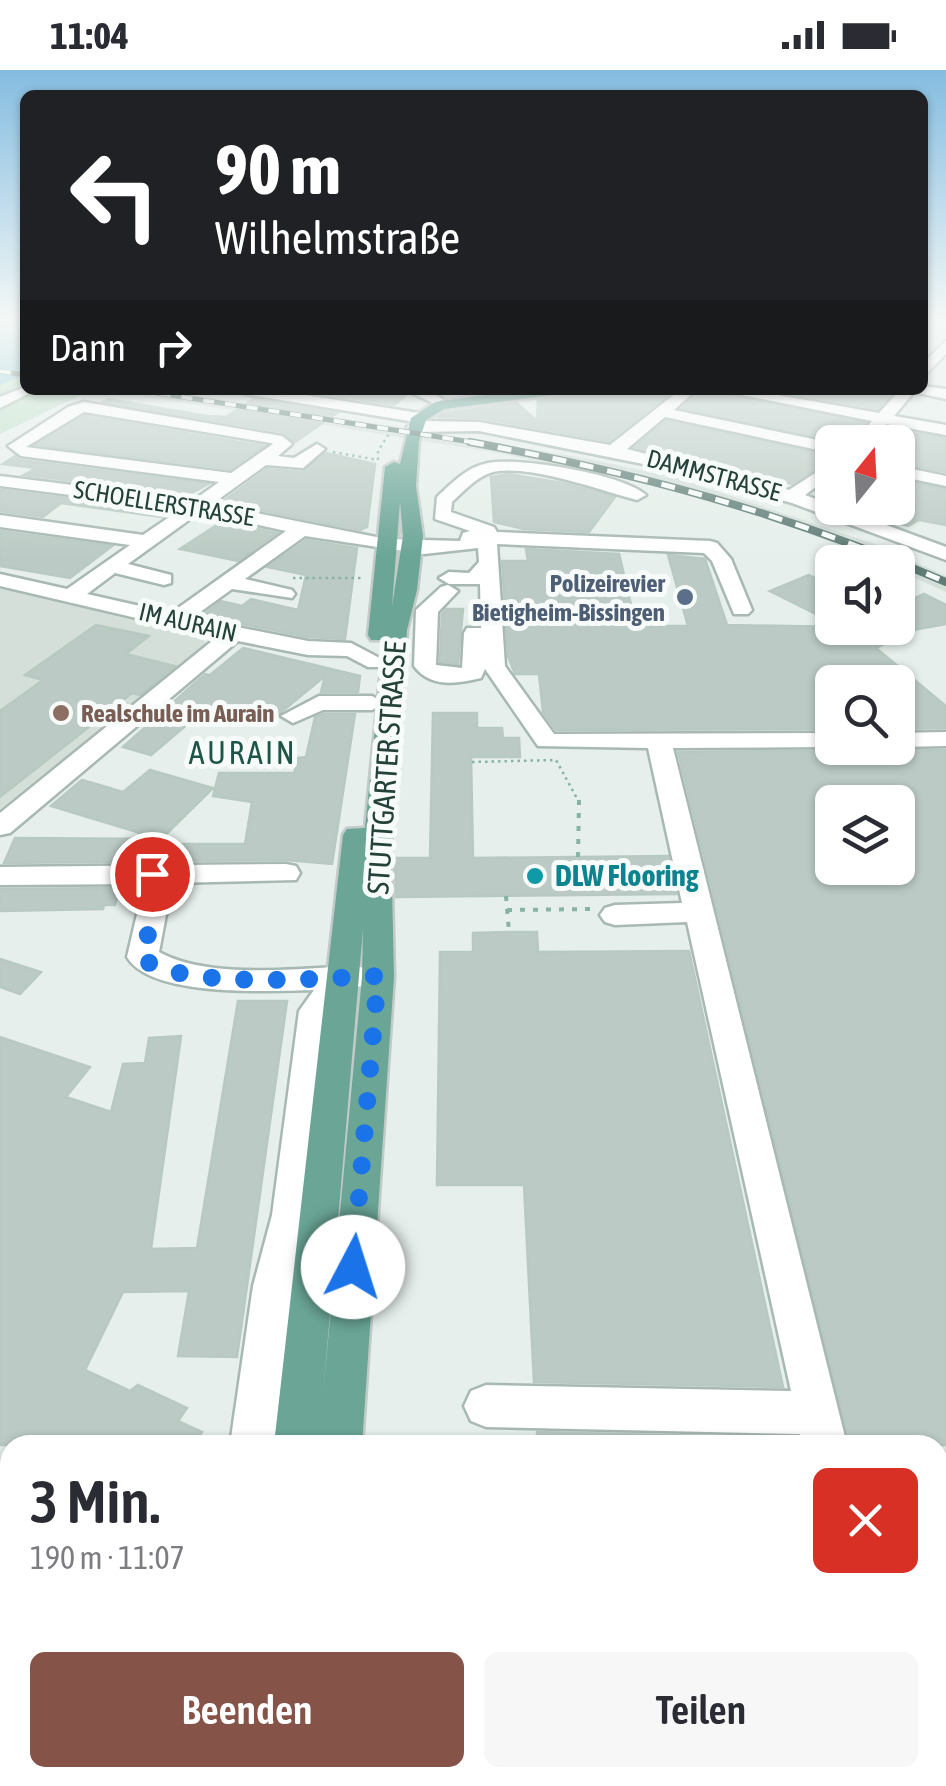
<!DOCTYPE html>
<html lang="de">
<meta charset="utf-8">
<style>
body{margin:0;font-family:"Asap Condensed",sans-serif;background:#f7f7f7;color:#2b2b33;height:100vh;display:flex;flex-direction:column;font-size:38px;white-space:nowrap}
*{box-sizing:border-box;margin:0}
p{font-size:32px;color:#7c7c81}
.icon{flex:none;width:55px;height:55px;fill:none;stroke:currentColor;stroke-width:2;stroke-linecap:round;stroke-linejoin:round}
.map{position:relative;flex:1;overflow:hidden}
.details{position:absolute;left:0px;top:1365px;width:948px;height:352px;display:flex;flex-direction:column;background:#fff;border-radius:30px 30px 0 0;box-shadow:0 2px 8px #0004}
.details>*{flex:none}
.guide{position:absolute;left:20px;top:20px;width:908px;height:305px;border-radius:15px;box-shadow:0 2px 8px #0004;background:#202124;color:#fff;overflow:hidden}
.needle{width:65px;rotate:18deg}
.fabs{position:absolute;left:815px;top:355px;display:grid;gap:20px}
.fabs a{display:grid;place-items:center;width:100px;height:100px;border-radius:15px;background:#fff;box-shadow:0 2px 8px #0004;font-size:50px}
.pin{position:absolute;display:grid;place-items:center;width:85px;height:85px;color:#fff;margin:-42px;border:5px solid #fff;border-radius:50%;box-shadow:0 2px 10px #0007}
.me{position:absolute;width:110px;margin:-55px;rotate:5deg;stroke-linejoin:round;filter:drop-shadow(0 0 8px #0008)}
.turn{display:flex;align-items:center;gap:35px;height:210px;padding:0 30px;font-size:45px}
.turn .icon{width:130px;height:130px;stroke-width:2.5}
.turn b{display:block;font-size:70px;line-height:85px}
.then{display:flex;align-items:center;height:95px;padding:0 30px;background:#0003;gap:20px;font-size:38px}
.round{display:grid;place-items:center;flex:none;width:105px;height:105px;border-radius:15px;background:#f7f7f7}
.headline{display:flex;align-items:center;justify-content:space-between;height:170px;padding:0 30px}
h1{font-size:60px;font-weight:600;line-height:75px}
.cta{display:flex;gap:20px;margin-top:auto;padding:20px 30px}
.cta a{flex:1;height:115px;border-radius:15px;background:#855347;color:#fff;font-size:40px;font-weight:600;line-height:115px;text-align:center}
.cta a+a{background:#f7f7f7;color:#2b2b33}
.status{display:flex;justify-content:space-between;align-items:center;height:70px;padding:0 50px;background:#fff;direction:ltr}
.status svg{height:28px;fill:currentColor}
.map>svg:first-child{display:block}
.built{fill:#d4dfda}
.green{fill:#bfe0c8}
.water{fill:#8ec9d4}
.building{fill:#bbcac4;stroke:#b8c9c2;stroke-width:2.5;fill-rule:evenodd}
.lines{fill:none;stroke-linecap:round;stroke-linejoin:round}
.minor-casing{stroke:#a8b8b2;stroke-width:5}
.major-casing{stroke:#c2cac8;stroke-width:5}
.path-far2{stroke:#86b3a5;stroke-width:2.5;stroke-dasharray:2.5 4;stroke-linecap:butt}
.path-far1{stroke:#86b3a5;stroke-width:4;stroke-dasharray:5 8;stroke-linecap:butt}
.path{stroke:#86b3a5;stroke-width:6;stroke-dasharray:8 12;stroke-linecap:butt}
.minor{fill:#fff;fill-rule:evenodd}
.major{fill:#6aa596;fill-rule:evenodd}
.rail-far1-casing{stroke:#5f7d75;stroke-width:5}
.rail-casing{stroke:#5f7d75;stroke-width:8}
.rail-far1{stroke:#f7fbf9;stroke-width:4;stroke-dasharray:11;stroke-linecap:butt}
.rail{stroke:#f7fbf9;stroke-width:5;stroke-dasharray:14;stroke-linecap:butt}
.route{stroke:#1a73e8;stroke-width:18;stroke-dasharray:0 32.4}
.service-dot{fill:#5c6f8a;stroke:#f7fbf9;stroke-width:4}
.education-dot{fill:#8d6e63;stroke:#f7fbf9;stroke-width:4}
.culture-dot{fill:#0f9aa8;stroke:#f7fbf9;stroke-width:4}
.labels{text-anchor:middle;stroke-width:10;stroke-linejoin:round;paint-order:stroke}
.far-street-label{font-size:25px;fill:#24423a;stroke:#f7fbf9}
.far-service-label{font-size:25px;font-weight:bold;fill:#4e5e75;stroke:#f7fbf9;text-anchor:end}
.far-education-label{font-size:25px;font-weight:bold;fill:#785e54;stroke:#f7fbf9;text-anchor:start}
.street-label{font-size:30px;fill:#24423a;stroke:#f7fbf9}
.culture-label{font-size:30px;font-weight:bold;fill:#0d838f;stroke:#f7fbf9;text-anchor:start}
.neighbourhood-label{font-size:32px;letter-spacing:2.5px;fill:#1f5548;stroke:#f7fbf9}
</style>
<div class="status"><b>11:04</b><svg viewBox="0 0 49 12"><path d="M0 12V9h3v3zM5 12V6h3v6zM10 12V3h3v9zM15 12V0h3v12zM26 1h20v11H26zM47 4h2v5h-2z"/></svg></div>
<div class="map">
<svg width="946" height="1716" viewBox="0 0 946 1716">
<rect width="100%" height="100%" fill="#e6efeb"/>
<g class="built">
<path d="M106,320H156L361,351L589,389L677,408L875,474L946,506V522L898,500V492H882L768,448L624,407L486,381Z"/>
<path d="M0,517L201,567L207,575L0,739Z"/>
</g>
<path class="green" d="M25,305V320H91L0,364V315Z"/>
<path class="water" d="M9,249H25V305L0,315V255Z"/>
<g class="building">
<path d="M297,320H373L406,325L394,335Z"/>
<path d="M570,320H674L609,371L480,348L437,347L445,343L517,333L537,351L538,330L559,328Z"/>
<path d="M700,320H713L865,353L850,372H836L682,338Z"/>
<path d="M771,320H817L858,327L864,320H895L878,339Z"/>
<path d="M108,329L207,346L226,347L254,329L337,343L295,372L283,362L103,332Z"/>
<path d="M85,346L264,376L230,399L37,375Z"/>
<path d="M666,351L832,386V388L792,414L635,377Z"/>
<path d="M912,363L946,368V402L898,393V382Z"/>
<path d="M326,383L375,394L367,457L360,460L225,433V430L267,399L303,402Z"/>
<path d="M15,386L20,390L208,414L188,425L24,405L36,398L3,394Z"/>
<path d="M508,404L563,413L615,427L589,462L524,459L494,452L491,407Z"/>
<path d="M898,410L946,419V455L919,450L908,456L885,449L890,438H898Z"/>
<path d="M0,421L1,420L169,441L162,447L61,433L43,447L0,441Z"/>
<path d="M223,451L277,463L238,491L180,479Z"/>
<path d="M0,461L112,476L70,508L0,496Z"/>
<path d="M306,470L357,478L345,569L308,567L202,546L221,531L242,536L251,529L298,540L306,505L268,497Z"/>
<path d="M526,479L619,484L636,556H688L668,485L705,489L727,555L898,558V536L924,524L946,535V554L913,560L876,578L946,636V658L898,659V612H832V659L556,660L543,642L539,604H515L508,586L502,491H528Z"/>
<path d="M809,505L832,517V552L770,521Z"/>
<path d="M446,539H463L458,594L440,592L442,544Z"/>
<path d="M96,555L149,566L126,584L175,596L140,625L132,623L0,727V641L43,610L25,605Z"/>
<path d="M243,578L360,606L358,622H321L325,606L273,649L221,636L206,649L196,647L151,685L123,677L205,604L210,605Z"/>
<path d="M433,643H477V658H502L503,668H519L520,687H471L473,788L668,786L676,824L396,827L395,788H430Z"/>
<path d="M324,644H355L332,794L286,790L4,793L15,768L160,769L51,736L82,710L123,722L150,700L213,718L156,774H245L252,732L213,726L219,703H294L298,688L306,687L315,647Z"/>
<path d="M946,680V1375H850L678,682ZM832,732H898V798H832Z"/>
<path d="M120,818L115,835H104L103,839L0,841V819Z"/>
<path d="M509,862H537L538,882L689,881L783,1317L534,1312L524,1115H437L440,882H473V863Z"/>
<path d="M0,889L41,902L20,924L0,917Z"/>
<path d="M238,931H287L237,1287L178,1286L189,1221L123,1222L85,1300L130,1321L138,1315L187,1338L178,1351L202,1362L195,1375H0V967L90,997L66,1027L111,1042L123,994L145,993L149,968L181,966L151,1179L197,1178Z"/>
<path d="M537,1362L794,1368L795,1375H538Z"/>
</g>
<g class="lines">
<defs>
<g id="minor">
<path d="M946,271V284L922,308V294Z"/>
<path d="M922,316L946,319V329L914,322L894,346L946,355V365L886,354L870,372H854L872,351L717,320H749L879,343L900,320H922Z"/>
<path d="M25,317V320H36L0,338V327Z"/>
<path d="M238,320H273L419,343L425,345V351L479,352L610,375L680,320H696L674,340L832,373V383L665,347L627,379L789,420L832,392V405L805,425L946,477V490L792,433L693,404L479,361L415,362L407,357L415,352L245,324Z"/>
<path d="M405,320H425L443,329L435,334Z"/>
<path d="M84,332L282,366L292,374L278,386L294,388L317,374L325,379L303,398L266,395L212,434L386,469L460,471L463,463L470,461L435,449L437,427C452,413 467,397 488,393C519,387 623,404 646,425L637,430C602,421 524,392 490,403C475,408 463,422 452,432L451,442L494,457L497,462L710,471L717,473L731,489L752,540L748,544H734L712,491L704,483L497,474L505,596L554,664L832,663V677L673,678L847,1375H803L800,1364L486,1357L471,1351L464,1336L471,1321L486,1315L791,1321L687,852L615,855L605,852L600,845L605,838L615,835L682,833L648,678L538,676L485,599L481,608C457,614 430,618 414,596L416,540L441,517L448,515L458,521L438,542L436,595L462,598L464,563L467,558H481L480,514H449L439,508L449,502L469,503L479,492L478,478L424,484L305,466L245,509L292,520L295,524L292,528L232,519L192,548L308,571L351,573L387,592L384,597H368L347,586L308,585L238,571L10,763L0,765V743L217,567L0,516V504L67,519L130,475L0,457V445L143,465L181,439L0,416V406L194,430L219,412L21,386L8,376L68,337ZM84,342L271,373L273,374L231,403L26,377ZM200,442L286,461L171,543L87,524L115,503L164,515L171,513V505L128,494Z"/>
<path d="M898,396L946,406V416L898,406Z"/>
<path d="M319,626H372L384,633L372,640H323L293,653L281,646Z"/>
<path d="M946,662V676L898,677V663Z"/>
<path d="M286,794L296,796L300,803L296,810L172,813L159,882C209,910 300,898 356,896L367,899L372,907L367,915L351,918L331,944L310,1145L293,1216L274,1375H230L253,1216L272,1145L299,941L314,920C272,921 151,928 127,887L144,814L0,815V797Z"/>
<path d="M1,1615L10,1619V1674L0,1670Z"/>
<path d="M20,1708H74L75,1716H21Z"/>
<path d="M316,1708H373L377,1716H319Z"/>
<path d="M877,1708H931L933,1716H879Z"/>
</g>
<g id="major">
<path d="M523,320H566L559,324L444,339L426,350L419,371L416,416L423,466L417,520L407,560L391,773L394,907L362,1375H274L343,765L347,759L365,758L384,570H371L368,565L385,397L394,392L400,394L411,348L435,332ZM400,432L403,466L392,536ZM363,859L362,907L323,1325Z"/>
<rect x="257" y="1708" width="54" height="8"/>
<path d="M377,1708H431L433,1716H379Z"/>
</g>
</defs>
<use href="#minor" class="minor-casing"/>
<use href="#major" class="major-casing"/>
<g class="path-far2">
<path d="M333,382L378,390"/>
<path d="M378,390V381L392,359"/>
<path d="M293,508H363"/>
<path d="M472,692L556,690L579,732"/>
</g>
<g class="path-far1">
<path d="M578,787L579,730"/>
<path d="M506,826L509,862"/>
<path d="M507,840L592,839"/>
</g>
<g class="path">
<path d="M0,1590L10,1589"/>
<path d="M447,1708L451,1716"/>
</g>
<use href="#minor" class="minor"/>
<use href="#major" class="major"/>
<defs>
<g id="rail-far1">
<path d="M0,301L25,305"/>
<path d="M138,320L484,374"/>
</g>
<path id="rail" d="M470,372C639,403 788,444 946,512"/>
</defs>
<use href="#rail-far1" class="rail-far1-casing"/>
<use href="#rail" class="rail-casing"/>
<use href="#rail-far1" class="rail-far1"/>
<use href="#rail" class="rail"/>
</g>
<linearGradient id="sky" x2="0" y2="1"><stop stop-color="#84bce0"/><stop offset="0.51" stop-color="#f4f8f6"/><stop offset="1" stop-color="#f4f8f6" stop-opacity="0"/></linearGradient>
<rect width="946" height="489" fill="url(#sky)"/>
<g class="lines">
<path class="route" d="M152,804L160,817L142,888C181,920 324,908 378,906L353,1197"/>
</g>
<circle class="service-dot" cx="685" cy="527" r="10"/>
<circle class="education-dot" cx="61" cy="643" r="10"/>
<circle class="culture-dot" cx="535" cy="806" r="10"/>
<g class="labels">
<g class="far-street-label">
<text transform="translate(714 405) rotate(15)" y="9">DAMMSTRASSE</text>
<text transform="translate(164 433) rotate(9)" y="9">SCHOELLERSTRASSE</text>
<text transform="translate(188 552) rotate(13)" y="9">IM AURAIN</text>
</g>
<g class="far-service-label">
<text x="665" y="522">Polizeirevier<tspan x="665" dy="29">Bietigheim-Bissingen</tspan></text>
</g>
<g class="far-education-label">
<text x="81" y="652">Realschule im Aurain</text>
</g>
<g class="street-label">
<text transform="translate(387 698) rotate(-86)" y="10">STUTTGARTER STRASSE</text>
</g>
<g class="culture-label">
<text x="555" y="816">DLW Flooring</text>
</g>
<g class="neighbourhood-label">
<text x="243" y="694">AURAIN</text>
</g>
</g>
</svg>
<div class="fabs">
<a><svg class="needle" viewBox="-14 -14 28 28"><path d="M0-13l5 13h-10z" fill="#e53935"/><path d="M0 13l5-13h-10z" fill="#7c7c81"/></svg></a>
<a><svg class="icon" aria-label="sound" viewBox="0 0 24 24"><path d="M4 9h4l5-4v14l-5-4H4zM17 9q2 3 0 6"/></svg></a>
<a><svg class="icon" aria-label="search" viewBox="0 0 24 24"><circle cx="10" cy="10" r="6"/><path d="M15 15l6 6"/></svg></a>
<a><svg class="icon" aria-label="layers" viewBox="0 0 24 24"><path d="M12 4l9 5-9 5-9-5zM3 14l9 5 9-5"/></svg></a>
</div>
<div class="pin" style="left:152px;top:804px;background:#d93025"><svg class="icon" aria-label="arrive" viewBox="0 0 24 24"><path d="M6 21V4h12l-3 4 3 4H6"/></svg></div>
<svg class="me" style="left:353px;top:1197px" viewBox="-20 -20 40 40"><circle r="19" fill="#fff"/><path d="M0-13L10 11 0 6-10 11z" fill="#1a73e8"/></svg>
<div class="guide">
<div class="turn"><svg class="icon" aria-label="left" viewBox="0 0 24 24"><path d="M17 20v-9H6M10 6l-5 5 5 5"/></svg><div><b>90 m</b>Wilhelmstraße</div></div>
<div class="then">Dann<svg class="icon" aria-label="right" viewBox="0 0 24 24"><path d="M7 20v-9h11M14 6l5 5-5 5"/></svg></div>
</div>
<section class="details">
<div class="headline"><div><h1>3 Min.</h1><p>190 m · 11:07</p></div><a class="round" style="background:#d93025;color:#fff"><svg class="icon" aria-label="close" viewBox="0 0 24 24"><path d="M6 6l12 12M18 6L6 18"/></svg></a></div>
<div class="cta"><a>Beenden</a><a>Teilen</a></div>
</section>
</div>
